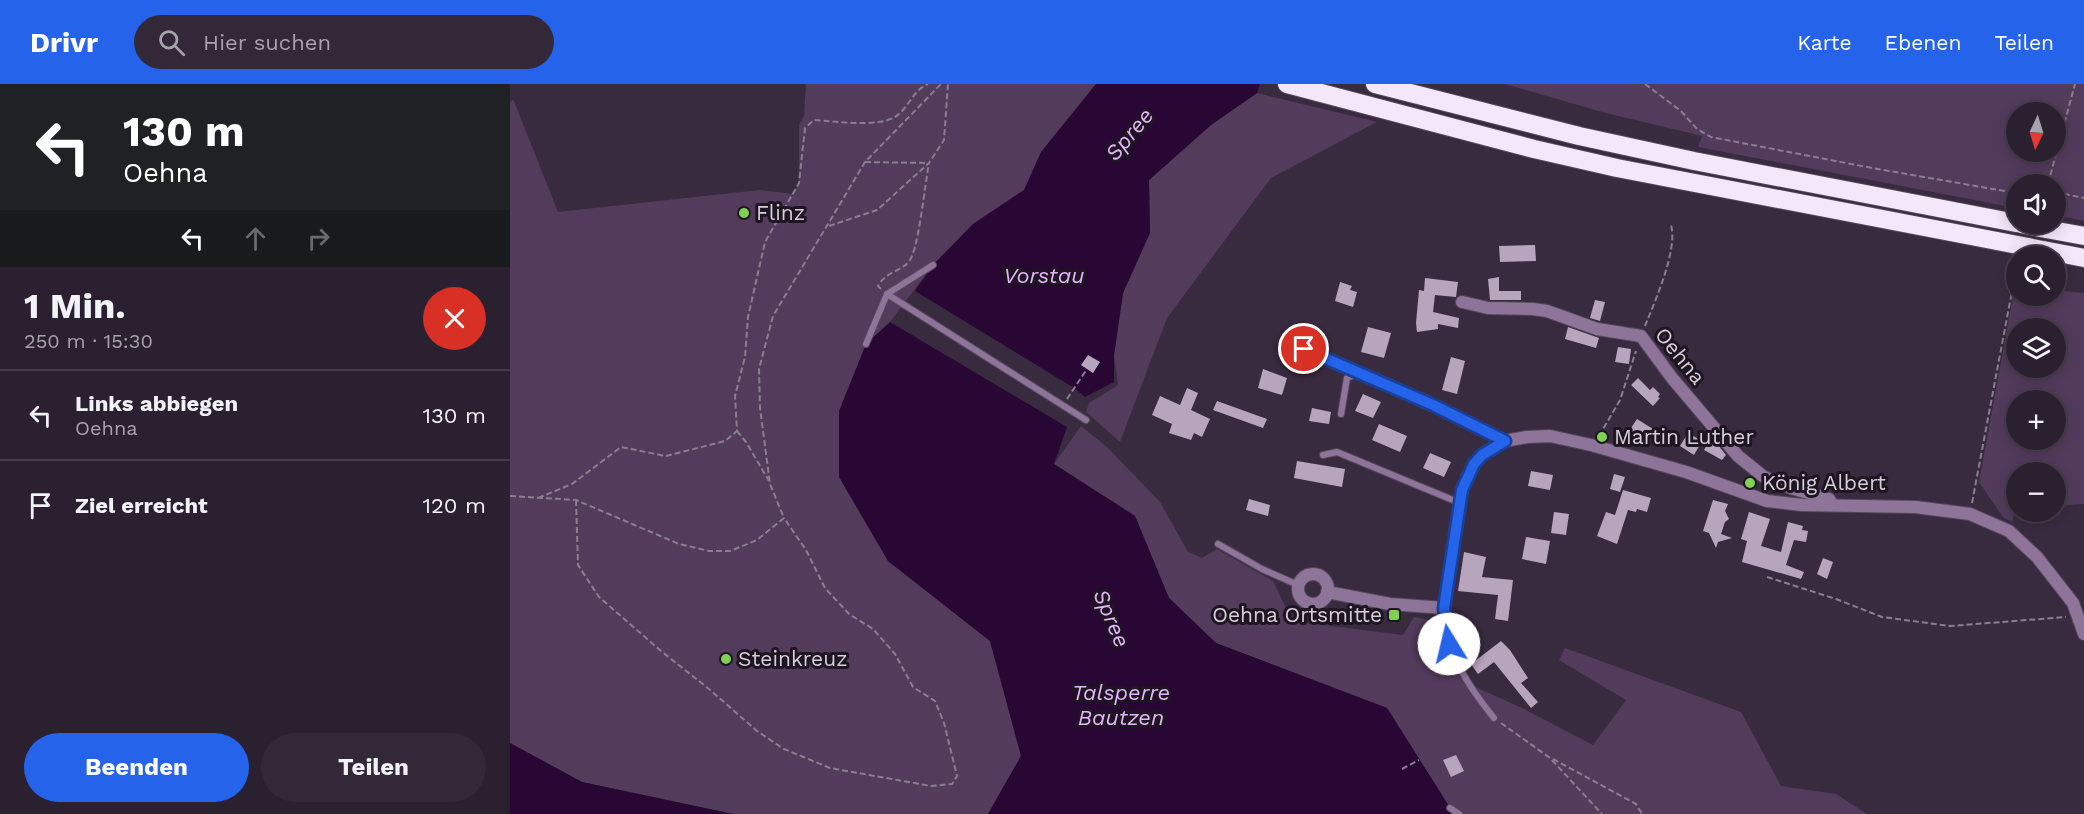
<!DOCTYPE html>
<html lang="de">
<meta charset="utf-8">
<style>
body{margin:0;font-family:"Work Sans",sans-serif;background:#332837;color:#f1f3f6;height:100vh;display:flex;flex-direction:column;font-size:22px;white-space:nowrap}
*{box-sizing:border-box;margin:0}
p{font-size:20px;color:#a6a3aa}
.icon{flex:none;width:33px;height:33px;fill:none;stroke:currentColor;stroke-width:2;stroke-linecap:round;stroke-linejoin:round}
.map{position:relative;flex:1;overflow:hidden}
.sheet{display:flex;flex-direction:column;background:#2b202f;width:510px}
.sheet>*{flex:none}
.banner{background:#202124;color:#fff;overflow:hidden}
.needle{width:39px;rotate:184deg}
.tools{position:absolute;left:1496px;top:18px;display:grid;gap:12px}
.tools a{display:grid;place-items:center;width:60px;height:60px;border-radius:50%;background:#2b202f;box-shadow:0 3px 15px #0003,0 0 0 2px #473e4b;font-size:30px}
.pin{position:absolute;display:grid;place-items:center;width:51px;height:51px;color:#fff;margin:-26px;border:3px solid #fff;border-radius:50%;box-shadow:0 2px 6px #0007}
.me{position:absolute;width:66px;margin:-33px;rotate:351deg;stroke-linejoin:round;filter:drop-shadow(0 0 4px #0008)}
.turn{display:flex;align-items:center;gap:21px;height:126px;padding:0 24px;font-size:27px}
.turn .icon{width:78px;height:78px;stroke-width:2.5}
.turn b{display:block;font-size:42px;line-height:51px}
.lanes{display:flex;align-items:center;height:57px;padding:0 24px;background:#0003;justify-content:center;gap:30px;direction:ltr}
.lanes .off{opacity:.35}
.round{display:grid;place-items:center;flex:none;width:63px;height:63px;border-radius:32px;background:#332837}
.head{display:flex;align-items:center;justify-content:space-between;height:102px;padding:0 24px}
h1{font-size:36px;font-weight:700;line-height:45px}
.cta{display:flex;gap:12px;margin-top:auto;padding:12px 24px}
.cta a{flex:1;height:69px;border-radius:36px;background:#2563eb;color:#fff;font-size:24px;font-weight:700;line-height:69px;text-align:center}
.cta a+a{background:#332837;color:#f1f3f6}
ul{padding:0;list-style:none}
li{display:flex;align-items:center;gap:18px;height:90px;padding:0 24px;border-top:2px solid #473e4b}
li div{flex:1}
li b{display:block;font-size:22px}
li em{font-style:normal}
header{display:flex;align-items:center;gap:36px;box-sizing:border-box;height:84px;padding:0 30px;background:#2563eb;color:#fff}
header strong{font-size:28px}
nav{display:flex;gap:33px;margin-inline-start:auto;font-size:21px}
.search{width:420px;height:54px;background:#332837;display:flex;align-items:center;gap:15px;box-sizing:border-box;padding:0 21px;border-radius:33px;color:#a6a3aa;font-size:22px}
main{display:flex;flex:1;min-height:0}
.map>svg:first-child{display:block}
.green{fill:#523b5b;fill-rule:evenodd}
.water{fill:#280734}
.building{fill:#b7a5be}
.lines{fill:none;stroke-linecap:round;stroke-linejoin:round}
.lane-casing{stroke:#55485b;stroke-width:8}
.street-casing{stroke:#55485b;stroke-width:14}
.highway-casing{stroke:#55485b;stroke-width:20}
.path{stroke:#8a7e8f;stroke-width:2;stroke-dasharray:6 3;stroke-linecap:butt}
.lane{stroke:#8f749a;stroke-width:6}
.street{stroke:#8f749a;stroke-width:12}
.highway{stroke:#f4e7fa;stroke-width:18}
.highway-bridge-casing{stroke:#55485b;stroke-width:20;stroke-linecap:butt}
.highway-bridge{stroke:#f4e7fa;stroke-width:18}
.route-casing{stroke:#184099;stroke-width:15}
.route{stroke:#2563eb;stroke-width:10}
.poi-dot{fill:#80d051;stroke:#1d1620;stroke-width:2}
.labels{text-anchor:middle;stroke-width:6;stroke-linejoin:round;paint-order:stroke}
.poi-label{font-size:21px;fill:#d6cdda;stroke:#1d1620;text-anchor:start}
.street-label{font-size:21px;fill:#d6cdda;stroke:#1d1620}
.water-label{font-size:22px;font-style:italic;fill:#e7b2fe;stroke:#1d1620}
</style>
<header>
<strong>Drivr</strong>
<div class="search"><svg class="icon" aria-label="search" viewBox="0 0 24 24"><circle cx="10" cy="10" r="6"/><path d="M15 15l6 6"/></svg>Hier suchen</div>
<nav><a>Karte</a><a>Ebenen</a><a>Teilen</a></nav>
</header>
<main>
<section class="sheet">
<div class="banner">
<div class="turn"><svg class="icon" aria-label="left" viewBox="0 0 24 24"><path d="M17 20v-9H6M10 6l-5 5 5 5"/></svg><div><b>130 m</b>Oehna</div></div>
<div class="lanes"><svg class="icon" aria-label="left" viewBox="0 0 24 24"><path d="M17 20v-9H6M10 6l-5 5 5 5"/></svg><svg class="icon off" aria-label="ahead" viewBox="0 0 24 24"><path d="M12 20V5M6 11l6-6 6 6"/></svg><svg class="icon off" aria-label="right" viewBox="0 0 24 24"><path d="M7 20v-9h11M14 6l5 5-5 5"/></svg></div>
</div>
<div class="head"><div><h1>1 Min.</h1><p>250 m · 15:30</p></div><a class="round" style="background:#d93025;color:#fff"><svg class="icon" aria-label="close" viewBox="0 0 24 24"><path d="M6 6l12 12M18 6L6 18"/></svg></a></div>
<ul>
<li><svg class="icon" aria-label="left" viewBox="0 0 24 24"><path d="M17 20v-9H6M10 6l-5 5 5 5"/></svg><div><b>Links abbiegen</b><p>Oehna</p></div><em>130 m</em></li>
<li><svg class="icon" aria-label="arrive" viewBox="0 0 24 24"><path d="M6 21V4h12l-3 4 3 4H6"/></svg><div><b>Ziel erreicht</b></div><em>120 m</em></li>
</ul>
<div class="cta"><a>Beenden</a><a>Teilen</a></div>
</section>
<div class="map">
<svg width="1574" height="730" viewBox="0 0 1574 730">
<rect width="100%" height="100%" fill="#392b3f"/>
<g class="green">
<path d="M296,0H586L532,68L514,106L463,140L423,181L380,238L356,260L378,477L480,557L511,672L478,730H223L72,698L0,659V19L3,15L48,128L249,106L283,110L289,99V41L294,32Z"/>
<path d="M995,0H1574V137L1545,131V100H1506V124L1188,63L1192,52L1092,28ZM1506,28H1545V68H1506Z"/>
<path d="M747,9L867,38L761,94L657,234L610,358L576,328L579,319L608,301L604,271L613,209L640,149L639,96L701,41Z"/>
<path d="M1505,202L1506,212H1545V206L1574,209V420L1545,422V388H1506V424L1502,438L1493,433L1469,398ZM1506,244H1545V284H1506ZM1506,316H1545V356H1506Z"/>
<path d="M571,342L597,363L650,418L678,468L692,474L707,465L763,497L782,537L893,551L904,533L927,537L952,597L1010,623L1083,661L1116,616L1049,576L1055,564L1231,628L1271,702L1326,710L1357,730H944L877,624L706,559L659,514L625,432L544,380Z"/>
</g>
<g class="water">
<path d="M586,0H750L747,9L701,41L639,96L640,149L613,209L604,271V298L575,313L564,304L405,207L423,181L463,140L514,106L531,68Z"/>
<path d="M380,238L557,343L544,380L625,432L659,514L706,559L877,624L944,730H478L511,672L480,557L378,477L329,393V327L356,260Z"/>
<path d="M0,659L72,698L223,730H0Z"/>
</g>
<g class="building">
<path d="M1025,161L1026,177L990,178L989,162Z"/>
<path d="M989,193V207H1011V216H980L978,195Z"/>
<path d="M915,194L948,198L946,213L925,211L923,228L949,234L948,244L928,240V245L907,248L906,239L909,206L914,207Z"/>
<path d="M830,198L842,202L840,206L847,208L843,223L825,217Z"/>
<path d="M1085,216L1095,218L1090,237L1080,234Z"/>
<path d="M858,243L881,249L874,274L851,268Z"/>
<path d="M1058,243L1089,254L1086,264L1055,255Z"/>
<path d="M1108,263L1121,265L1119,280L1105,278Z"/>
<path d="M578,271L590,278L583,289L571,281Z"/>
<path d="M941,273L955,277L947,310L932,306Z"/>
<path d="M753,285L777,294L772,311L748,304Z"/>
<path d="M1128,294L1140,306L1143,303L1150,310L1148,313L1150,314L1143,322L1121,301Z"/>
<path d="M677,304L688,309L681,326L700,335L692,353L684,349L681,356L659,349L662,340L642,331L650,312L670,321Z"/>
<path d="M853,310L871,318L863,334L845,327Z"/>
<path d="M707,317L757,335L753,344L703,326Z"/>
<path d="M802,324L821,328L819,340L799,337Z"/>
<path d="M1127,335L1143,345L1136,357L1119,347Z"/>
<path d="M869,340L897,352L890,368L862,356Z"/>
<path d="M1178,349L1192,357L1184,371L1170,362Z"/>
<path d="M1200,356L1208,361L1216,371L1212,376L1194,366Z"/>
<path d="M920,369L941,378L934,393L913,384Z"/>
<path d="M787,377L835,385L832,403L784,394Z"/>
<path d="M1021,387L1043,391L1040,406L1018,402Z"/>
<path d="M1104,390L1115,393L1110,408L1100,405Z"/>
<path d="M1113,406L1141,414L1137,428L1127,425L1126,428L1118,426L1107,460L1087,452L1096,428L1105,431Z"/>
<path d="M739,415L760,421L758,432L736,426Z"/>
<path d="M1203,416L1218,420L1215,427L1219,435L1215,438L1211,450L1222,454L1208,458L1206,464L1199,449L1193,447Z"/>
<path d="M1044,428L1059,430L1056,451L1041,449Z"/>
<path d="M1239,428L1260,435L1251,462L1271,468L1278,438L1293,442L1292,446L1298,447L1296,458L1284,456L1276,481L1294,488L1291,495L1232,478L1237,457L1231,455Z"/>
<path d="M1016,453L1040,457L1036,480L1012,475Z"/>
<path d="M954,468L976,473L972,493L1003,496L998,537L985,535L988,511L948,507Z"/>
<path d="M1313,474L1323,478L1317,495L1307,490Z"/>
<path d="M991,557L1000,566L1018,594L1011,599L1028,618L1021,624L984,578L968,590L961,580Z"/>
<path d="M946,671L954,687L941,693L933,676Z"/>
</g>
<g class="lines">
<defs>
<g id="lane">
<path d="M377,210L576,336"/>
<path d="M356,260L377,210L423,181"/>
<path d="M831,330L837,294L848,289"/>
<path d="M813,371L827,368L950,419"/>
<path d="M708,460L752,485L788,501"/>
<path d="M934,524C939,572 954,597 984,634"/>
<path d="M940,724L949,730"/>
</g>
<g id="street">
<path d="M952,218L978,224L1023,225L1037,227L1087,245L1131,252L1162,294L1228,372L1254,393L1281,404L1319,415L1322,420"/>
<path d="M794,265L923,321L995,357"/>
<circle cx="803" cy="505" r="15"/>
<path d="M817,508L880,520L934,524L952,406L964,380L972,371L995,357L1017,353L1040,352L1081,361L1176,388L1257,417L1292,421L1405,423L1460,430L1499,447L1527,473L1563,519L1574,550"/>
</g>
<g id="highway">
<path d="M777,0L1024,65L1107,84L1487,157"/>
<path d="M865,0L1069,52L1184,77L1506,139"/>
<path d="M1536,145L1574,152"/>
<path d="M1533,166L1574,174"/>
</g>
</defs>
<use href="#lane" class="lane-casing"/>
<use href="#street" class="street-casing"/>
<use href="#highway" class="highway-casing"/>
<g class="path">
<path d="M1135,0L1171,27L1187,45L1201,53L1362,84L1506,109"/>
<path d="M355,78L418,79"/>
<path d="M1538,100L1565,0"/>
<path d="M1545,108L1574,114"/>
<path d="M319,142L367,126L419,79L434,56L438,0"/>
<path d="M371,205L368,202C376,187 393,187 400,176C409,162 415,99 419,79"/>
<path d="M1135,242C1145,217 1168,166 1161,141"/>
<path d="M557,315L577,285"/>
<path d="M227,347L236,358L259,397"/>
<path d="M1089,352L1110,316L1126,267"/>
<path d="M0,412L66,416L169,460L199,467H220L247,456L274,434L260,400L250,324L249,285L263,232L355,78L431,0"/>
<path d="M28,414L62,400L111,363L156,372L215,357L227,347L225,312L235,273L238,233L255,158L289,99L295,44L304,36C325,37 366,44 385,33C398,25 403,6 418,0"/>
<path d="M66,416L68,481L89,513L151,567L199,605L247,647L274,665L320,684L421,702L442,700L447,692L434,639L425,617L403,603L385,570L363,545L339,530L315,504L296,466L274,434"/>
<path d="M1462,419L1506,186"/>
<path d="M1257,493L1326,515L1372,533L1440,542L1556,533"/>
<path d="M991,639L1040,674L1092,730"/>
<path d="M1043,675L1126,720L1132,730"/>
<path d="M892,685L909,676"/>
</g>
<use href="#lane" class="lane"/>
<use href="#street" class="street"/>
<use href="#highway" class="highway"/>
<defs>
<g id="highway-bridge">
<path d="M1511,140L1536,145"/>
<path d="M1487,157L1533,166"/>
</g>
</defs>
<use href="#highway-bridge" class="highway-bridge-casing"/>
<use href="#highway-bridge" class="highway-bridge"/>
</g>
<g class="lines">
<defs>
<path id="route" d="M794,265L923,321L995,357L972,371L964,380L952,406L934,524L939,560"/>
</defs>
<use href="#route" class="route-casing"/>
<use href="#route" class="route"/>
</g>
<g class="poi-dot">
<circle cx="234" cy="129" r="6"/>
<circle cx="1092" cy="353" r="6"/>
<circle cx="1240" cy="399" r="6"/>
<rect x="878" y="525" width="12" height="12" rx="3"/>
<circle cx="216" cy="575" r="6"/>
</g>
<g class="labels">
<g class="poi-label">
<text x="246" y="136">Flinz</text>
<text x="1104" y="360">Martin Luther</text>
<text x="1252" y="406">König Albert</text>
<text x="872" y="538" text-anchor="end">Oehna Ortsmitte</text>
<text x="228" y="582">Steinkreuz</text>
</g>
<g class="street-label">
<text transform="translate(1170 272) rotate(51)" y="7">Oehna</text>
</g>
<g class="water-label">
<text transform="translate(619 50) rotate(-50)" y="8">Spree</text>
<text x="534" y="199">Vorstau</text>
<text transform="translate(602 534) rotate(67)" y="8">Spree</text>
<text x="611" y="616">Talsperre<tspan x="611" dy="25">Bautzen</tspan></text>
</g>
</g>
</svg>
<div class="tools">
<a><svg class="needle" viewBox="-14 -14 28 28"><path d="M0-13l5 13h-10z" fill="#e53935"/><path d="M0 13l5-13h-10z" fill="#a6a3aa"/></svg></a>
<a><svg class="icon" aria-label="sound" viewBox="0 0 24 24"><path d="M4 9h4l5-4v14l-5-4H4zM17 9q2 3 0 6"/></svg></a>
<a><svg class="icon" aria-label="search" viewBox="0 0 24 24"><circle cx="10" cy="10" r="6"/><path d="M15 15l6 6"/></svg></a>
<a><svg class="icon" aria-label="layers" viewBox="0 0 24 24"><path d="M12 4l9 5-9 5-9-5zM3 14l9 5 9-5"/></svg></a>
<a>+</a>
<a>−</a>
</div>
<div class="pin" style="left:794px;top:265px;background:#d93025"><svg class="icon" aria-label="arrive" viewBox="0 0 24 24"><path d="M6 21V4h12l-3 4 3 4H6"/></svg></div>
<svg class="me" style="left:939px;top:560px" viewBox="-20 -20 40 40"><circle r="19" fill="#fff"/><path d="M0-13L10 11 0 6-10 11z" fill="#2563eb"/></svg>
</div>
</main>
